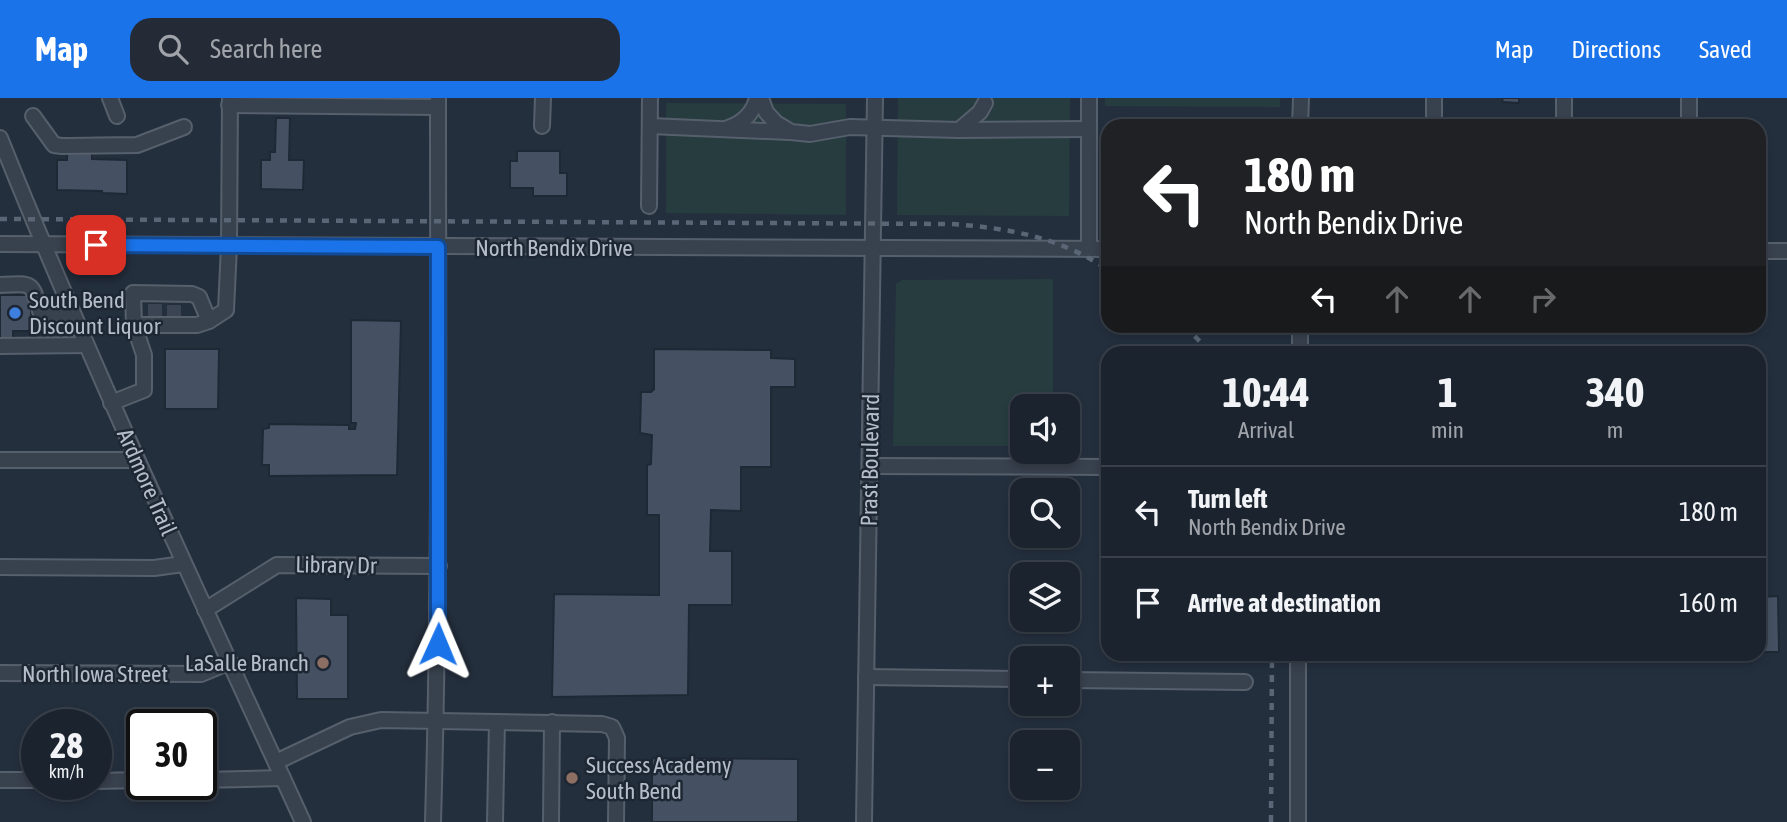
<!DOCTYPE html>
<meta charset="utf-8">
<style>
body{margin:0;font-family:"Asap Condensed",sans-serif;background:#242b36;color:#f1f3f6;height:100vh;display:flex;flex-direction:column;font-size:26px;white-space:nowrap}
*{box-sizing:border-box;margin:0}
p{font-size:23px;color:#a0a4aa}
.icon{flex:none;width:38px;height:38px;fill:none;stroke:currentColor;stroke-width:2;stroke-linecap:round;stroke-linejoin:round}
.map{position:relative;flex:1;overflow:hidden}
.panel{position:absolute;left:1101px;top:248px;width:665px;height:315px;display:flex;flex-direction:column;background:#1b232e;border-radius:21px;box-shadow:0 4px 10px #0003,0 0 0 2px #39404a}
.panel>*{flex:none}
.top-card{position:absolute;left:1101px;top:21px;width:665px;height:214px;border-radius:21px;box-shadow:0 4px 10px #0003,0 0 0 2px #39404a;background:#202124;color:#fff;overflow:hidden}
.tools{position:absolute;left:1010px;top:296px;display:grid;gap:14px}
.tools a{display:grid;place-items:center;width:70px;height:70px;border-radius:14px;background:#1b232e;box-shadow:0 4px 10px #0003,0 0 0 2px #39404a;font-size:35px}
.speed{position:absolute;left:21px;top:611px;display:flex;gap:14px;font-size:35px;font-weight:700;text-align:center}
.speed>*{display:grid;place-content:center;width:91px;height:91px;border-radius:50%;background:#1b232e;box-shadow:0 4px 10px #0003,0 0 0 2px #39404a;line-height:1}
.speed small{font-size:18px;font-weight:400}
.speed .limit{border:4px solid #111;border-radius:10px;background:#fff;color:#111}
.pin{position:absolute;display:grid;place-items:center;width:60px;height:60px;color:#fff;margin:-30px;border-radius:14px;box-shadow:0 4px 10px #0006}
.me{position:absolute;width:77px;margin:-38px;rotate:1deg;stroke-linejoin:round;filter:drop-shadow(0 0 5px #0008)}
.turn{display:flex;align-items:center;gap:24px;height:147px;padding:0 28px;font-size:32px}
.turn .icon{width:91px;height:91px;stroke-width:2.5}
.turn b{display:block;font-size:49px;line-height:60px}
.lanes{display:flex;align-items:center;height:66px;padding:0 28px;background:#0003;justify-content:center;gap:35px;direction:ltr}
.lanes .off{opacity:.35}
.eta{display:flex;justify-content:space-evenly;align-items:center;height:119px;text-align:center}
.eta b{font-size:42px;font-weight:700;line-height:49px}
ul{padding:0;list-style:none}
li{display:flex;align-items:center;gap:21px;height:91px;padding:0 28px;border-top:2px solid #39404a}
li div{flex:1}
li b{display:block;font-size:26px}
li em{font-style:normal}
header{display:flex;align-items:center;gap:42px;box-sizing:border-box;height:98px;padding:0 35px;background:#1a73e8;color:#fff}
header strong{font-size:33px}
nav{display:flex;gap:38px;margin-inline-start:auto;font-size:24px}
.search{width:490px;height:63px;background:#242b36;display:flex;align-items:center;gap:18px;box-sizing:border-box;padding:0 24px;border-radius:21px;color:#a0a4aa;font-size:26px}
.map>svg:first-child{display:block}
.green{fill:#263c3f}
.building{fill:#455162;stroke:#1f2835;stroke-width:2}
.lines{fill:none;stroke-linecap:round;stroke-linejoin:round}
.minor-tunnel{stroke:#3a4453;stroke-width:14;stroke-dasharray:14 7;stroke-linecap:butt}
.minor-casing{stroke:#565f6c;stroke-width:18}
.minor{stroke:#38414e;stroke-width:14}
.rail{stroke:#5a6575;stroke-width:4.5;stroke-dasharray:7 7;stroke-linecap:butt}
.route-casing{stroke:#114b97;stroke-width:18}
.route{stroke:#1a73e8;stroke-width:12}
.shop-dot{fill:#3f7fe0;stroke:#1d2633;stroke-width:2.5}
.education-dot{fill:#8d6e63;stroke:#1d2633;stroke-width:2.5}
.labels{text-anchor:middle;stroke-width:5;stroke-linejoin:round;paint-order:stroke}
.street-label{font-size:23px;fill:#b4bcc9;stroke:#1d2633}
.poi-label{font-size:23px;fill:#b4bcc9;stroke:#1d2633;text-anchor:start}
</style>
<header>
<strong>Map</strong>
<div class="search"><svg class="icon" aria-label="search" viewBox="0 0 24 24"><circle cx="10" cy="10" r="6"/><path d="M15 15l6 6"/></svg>Search here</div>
<nav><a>Map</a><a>Directions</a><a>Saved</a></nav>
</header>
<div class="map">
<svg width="1787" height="724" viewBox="0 0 1787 724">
<rect width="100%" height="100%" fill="#242f3e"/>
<g class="green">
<path d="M898,0H1070L1069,118L897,117Z"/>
<path d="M1105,0H1280V9L1105,8Z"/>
<path d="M666,5L846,6V117L666,115Z"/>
<path d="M1053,181V308H1022V348H893L896,186L902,182Z"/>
</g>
<g class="building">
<path d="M1503,0H1519V5L1502,4Z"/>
<path d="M276,20H290L289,62H304L303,92L261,91V62H270V54H275Z"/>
<path d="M68,39H92V61L127,62V96L102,95V93L57,92V62H67Z"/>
<path d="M517,53H560V75H567V98H533V90H510V63H517Z"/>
<path d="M0,197H31V233H13V243H0Z"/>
<path d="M351,222L401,223L397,377L269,378V367H262L263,331L269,330V326L349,327V331H355L356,325H351Z"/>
<path d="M165,251H219L218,311H165Z"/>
<path d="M654,251L771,252V260L795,261V289H771V369H741V413L711,412L710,453H732V507H689L688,597L552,599L554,496L659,497V417H647V367L651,366L652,337L640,335L641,294H651L654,291Z"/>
<path d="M1778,498L1779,554H1759V499Z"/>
<path d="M296,500L331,501V517H348V601H297Z"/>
<path d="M652,660L798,661V724H652Z"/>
</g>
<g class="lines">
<g class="minor-tunnel">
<path d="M155,220V202"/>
<path d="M174,221V201"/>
</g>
<defs>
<g id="minor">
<path d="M110,0L117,18"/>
<path d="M761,0L766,14L776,25L791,34L810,36L850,29L959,32L980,14L985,5"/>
<path d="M229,7L438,9"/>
<path d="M33,18L54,47L62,48L137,47L184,29"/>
<path d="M542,28L543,0"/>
<path d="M650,28L789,34"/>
<path d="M1300,28L1301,0"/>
<path d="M1434,28V0"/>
<path d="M1564,28V0"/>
<path d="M1689,28V0"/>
<path d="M728,30C743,25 753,16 757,0"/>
<path d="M959,32L1089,31"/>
<path d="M0,40C93,272 199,497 303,724"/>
<path d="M649,108L650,0"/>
<path d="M0,146L1108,151"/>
<path d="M1089,151V0"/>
<path d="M1759,153H1787"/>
<path d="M0,187C35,185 31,184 41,216L73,215"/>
<path d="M209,223L226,212L229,148L230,0"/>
<path d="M0,248L86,247"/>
<path d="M1300,256V228"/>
<path d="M111,305L144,292V257L134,227L133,195L192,196L199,199L209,223L197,227H134"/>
<path d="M0,362H136"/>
<path d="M870,368L1108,369"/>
<path d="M0,469L154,470L183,466"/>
<path d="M205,512L277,467L439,468"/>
<path d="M0,575L201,576L230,564"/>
<path d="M866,579L1022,581"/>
<path d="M1068,582L1245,584"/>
<path d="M276,664L350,629L381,622L602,626L612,629L617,640L616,724"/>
<path d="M0,682H37"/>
<path d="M201,682L283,680"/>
<path d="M96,683L142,682"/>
<path d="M433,724C440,483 438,241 438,0"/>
<path d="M495,724L497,624"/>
<path d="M551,724L552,624"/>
<path d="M864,724L875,0"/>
<path d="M1298,724V556"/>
</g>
</defs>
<use href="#minor" class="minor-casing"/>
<use href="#minor" class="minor"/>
<g class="rail">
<path d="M0,121L951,126C1008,130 1060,139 1108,172"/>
<path d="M1185,228L1212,256"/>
<path d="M1271,724L1272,556"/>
</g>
</g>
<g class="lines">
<defs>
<path id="route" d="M96,147L438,149V546"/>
</defs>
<use href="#route" class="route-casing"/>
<use href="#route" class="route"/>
</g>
<circle class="shop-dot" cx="15" cy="215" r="7"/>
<g class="education-dot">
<circle cx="323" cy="565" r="7"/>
<circle cx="572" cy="680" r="7"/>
</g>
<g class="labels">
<g class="street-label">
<text x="554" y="158">North Bendix Drive</text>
<text transform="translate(870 362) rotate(-89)" y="8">Prast Boulevard</text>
<text transform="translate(147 384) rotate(66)" y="8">Ardmore Trail</text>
<text transform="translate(336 467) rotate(1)" y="8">Library Dr</text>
<text x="95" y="584">North Iowa Street</text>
</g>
<g class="poi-label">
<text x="29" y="210">South Bend<tspan x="29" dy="26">Discount Liquor</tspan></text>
<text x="309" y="573" text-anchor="end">LaSalle Branch</text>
<text x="586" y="675">Success Academy<tspan x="586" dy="26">South Bend</tspan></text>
</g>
</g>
</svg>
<div class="tools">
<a><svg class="icon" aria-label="sound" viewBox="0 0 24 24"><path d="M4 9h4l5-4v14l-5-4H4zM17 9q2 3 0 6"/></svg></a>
<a><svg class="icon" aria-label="search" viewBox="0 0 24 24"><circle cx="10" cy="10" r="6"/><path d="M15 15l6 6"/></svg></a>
<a><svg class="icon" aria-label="layers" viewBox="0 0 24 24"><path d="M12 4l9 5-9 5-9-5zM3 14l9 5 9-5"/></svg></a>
<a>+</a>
<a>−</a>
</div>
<div class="speed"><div>28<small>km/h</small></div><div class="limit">30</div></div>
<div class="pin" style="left:96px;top:147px;background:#d93025"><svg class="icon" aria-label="arrive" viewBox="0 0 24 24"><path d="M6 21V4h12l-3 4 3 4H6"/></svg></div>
<svg class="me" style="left:438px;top:546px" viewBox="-20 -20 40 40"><path d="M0-17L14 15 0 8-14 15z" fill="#1a73e8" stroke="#fff" stroke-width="4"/></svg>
<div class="top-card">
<div class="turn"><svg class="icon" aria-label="left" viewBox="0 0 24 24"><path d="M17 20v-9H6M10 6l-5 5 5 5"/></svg><div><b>180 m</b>North Bendix Drive</div></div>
<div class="lanes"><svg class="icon" aria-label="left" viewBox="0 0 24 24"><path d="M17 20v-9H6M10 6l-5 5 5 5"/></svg><svg class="icon off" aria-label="ahead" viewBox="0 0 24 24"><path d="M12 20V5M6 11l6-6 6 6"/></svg><svg class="icon off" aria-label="ahead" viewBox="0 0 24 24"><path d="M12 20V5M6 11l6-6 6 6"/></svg><svg class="icon off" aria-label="right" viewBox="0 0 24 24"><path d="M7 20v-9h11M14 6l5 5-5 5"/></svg></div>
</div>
<section class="panel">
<div class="eta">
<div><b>10:44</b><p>Arrival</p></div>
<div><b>1</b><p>min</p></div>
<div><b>340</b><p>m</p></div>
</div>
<ul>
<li><svg class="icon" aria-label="left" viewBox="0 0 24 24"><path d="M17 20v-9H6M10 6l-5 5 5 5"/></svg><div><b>Turn left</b><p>North Bendix Drive</p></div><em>180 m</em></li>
<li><svg class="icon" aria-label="arrive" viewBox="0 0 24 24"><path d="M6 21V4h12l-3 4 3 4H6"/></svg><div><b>Arrive at destination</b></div><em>160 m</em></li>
</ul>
</section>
</div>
